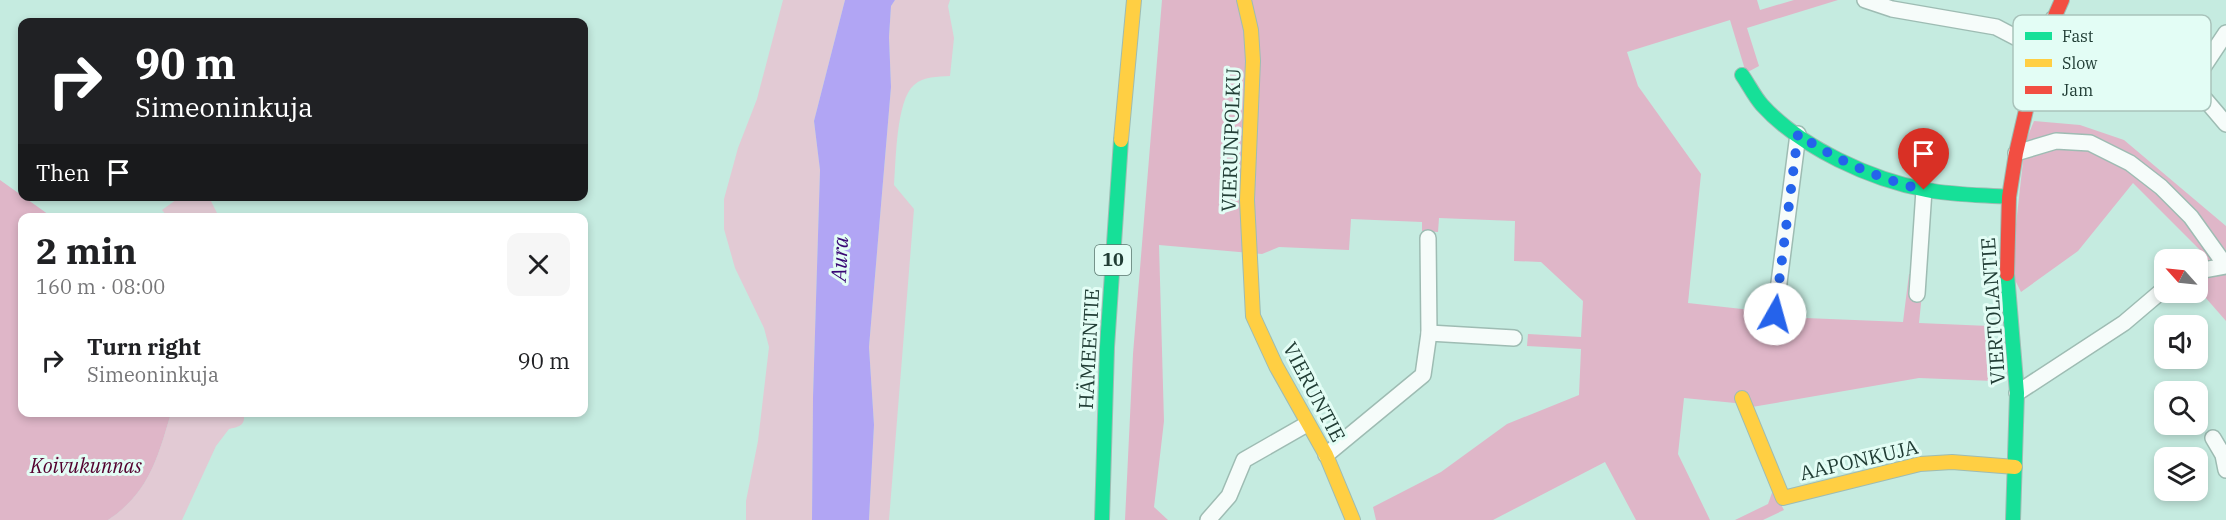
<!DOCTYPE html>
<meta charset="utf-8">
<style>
body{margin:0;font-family:"IBM Plex Serif",serif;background:#f6f6f6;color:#202124;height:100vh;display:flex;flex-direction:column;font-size:22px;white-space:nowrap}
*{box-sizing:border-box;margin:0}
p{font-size:20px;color:#757577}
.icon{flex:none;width:33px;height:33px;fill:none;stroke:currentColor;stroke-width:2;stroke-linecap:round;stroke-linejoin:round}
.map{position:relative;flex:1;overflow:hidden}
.panel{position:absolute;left:18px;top:213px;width:570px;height:204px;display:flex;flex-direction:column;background:#fff;border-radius:12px;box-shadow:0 3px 9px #0003}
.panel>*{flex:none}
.banner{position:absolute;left:18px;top:18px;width:570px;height:183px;border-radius:12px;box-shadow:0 3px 9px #0003;background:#202124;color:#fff;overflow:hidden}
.needle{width:39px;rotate:297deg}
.fabs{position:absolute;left:2154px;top:249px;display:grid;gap:12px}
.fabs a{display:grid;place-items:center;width:54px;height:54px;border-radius:12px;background:#fff;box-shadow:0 3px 9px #0003;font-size:30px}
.pin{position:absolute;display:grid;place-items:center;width:51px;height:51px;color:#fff;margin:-62px -26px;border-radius:50% 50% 50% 0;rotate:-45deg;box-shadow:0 0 6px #0007}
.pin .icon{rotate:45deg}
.me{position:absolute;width:66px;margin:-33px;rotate:7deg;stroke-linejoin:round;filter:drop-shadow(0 0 4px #0008)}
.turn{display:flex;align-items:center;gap:21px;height:126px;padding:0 18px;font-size:27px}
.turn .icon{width:78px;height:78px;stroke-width:2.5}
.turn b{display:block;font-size:42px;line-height:51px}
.then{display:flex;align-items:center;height:57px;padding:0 18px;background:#0003;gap:12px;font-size:22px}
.round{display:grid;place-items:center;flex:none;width:63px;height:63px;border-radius:12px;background:#f6f6f6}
.summary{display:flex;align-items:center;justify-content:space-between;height:102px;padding:0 18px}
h1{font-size:36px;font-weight:700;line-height:45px}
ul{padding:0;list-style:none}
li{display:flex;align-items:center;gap:18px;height:90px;padding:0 18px}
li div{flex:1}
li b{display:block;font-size:22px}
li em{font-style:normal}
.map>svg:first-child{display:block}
.green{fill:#e2cad4}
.forest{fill:#dfb6c8}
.water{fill:#b1a5f4}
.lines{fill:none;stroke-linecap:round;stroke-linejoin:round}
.street-casing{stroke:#9ebcb3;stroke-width:18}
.fast-casing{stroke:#9ebcb3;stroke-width:16}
.slow-casing{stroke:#9ebcb3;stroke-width:16}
.jam-casing{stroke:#9ebcb3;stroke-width:16}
.street{stroke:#f6fcfa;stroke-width:15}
.fast{stroke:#16e098;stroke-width:14}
.slow{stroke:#ffcf43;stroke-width:14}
.jam{stroke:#f24e42;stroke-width:14}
.route{stroke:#2563eb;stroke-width:10;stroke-dasharray:0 18}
.labels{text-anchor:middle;stroke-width:6;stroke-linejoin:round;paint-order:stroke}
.shield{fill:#e3fdf5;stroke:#5b776f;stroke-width:1.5}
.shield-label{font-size:18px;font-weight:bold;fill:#213d35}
.street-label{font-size:20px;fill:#213d35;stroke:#e3fdf5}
.park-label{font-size:20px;font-style:italic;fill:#53002e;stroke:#e3fdf5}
.water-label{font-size:21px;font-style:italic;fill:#390674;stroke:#e3fdf5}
.key{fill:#e3fdf5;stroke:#a9c3bb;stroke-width:1.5}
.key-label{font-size:16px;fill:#213d35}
</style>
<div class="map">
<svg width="2226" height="520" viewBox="0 0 2226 520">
<rect width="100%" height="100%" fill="#c5ebe0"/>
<g class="green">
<path d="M783,0H845L814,121L820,170L813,397L812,520H746V501L758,441L769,347L764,328L735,268L724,229V199L738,148L757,99Z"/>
<path d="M895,0H950L948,6L954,38L950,76C937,77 924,76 914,85C896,100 896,162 894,185L914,209L889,520H869L874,425L869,347L891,87L889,37L891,6Z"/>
<path d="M180,197H209L219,217H168L162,210Z"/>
<path d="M171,413L243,412C247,425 239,427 229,429L216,446L182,520H108C149,493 158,457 171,413Z"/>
</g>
<g class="forest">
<path d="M1162,0H1757L1760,10L1794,0H1838L1747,28L1759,66L1746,73L1730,20L1627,52L1638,86L1701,174L1688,303L1769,312L1781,317L1903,322L1909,274L1924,275L1919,323L1989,326L1993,381L1919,378L1752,407L1735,403L1684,398L1678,454L1710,520H1636L1605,462L1493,520H1376L1373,507L1441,472L1507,424L1579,395L1581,349L1527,346L1528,334L1581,337L1583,301L1541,262L1514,261L1515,221L1439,218L1438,232L1422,231V222L1351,219L1349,250L1279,247L1262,254L1159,245L1164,421L1154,507L1168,520H1125L1133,354Z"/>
<path d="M2034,121L2080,125L2124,140L2226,226V321L2198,289V260L2200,250L2133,183L2078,251L2021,292L2014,278V243L2025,143Z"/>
<path d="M0,180L52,217L22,218V412L171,413C158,457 149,493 108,520H0Z"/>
<path d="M1773,490L1784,510L1763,520H1735L1768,504Z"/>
</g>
<path class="water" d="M845,0H895L891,6L889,37L891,87L869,347L874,425L869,520H812L813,397L820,170L814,121Z"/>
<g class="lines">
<defs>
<g id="street">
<path d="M1865,0L1892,9L1996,27L2040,50"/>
<path d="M2053,19L2192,84L2226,124"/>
<path d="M2192,84L2226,33"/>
<path d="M2016,153L2056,141L2090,143L2130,163L2161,187L2191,217L2226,266L2198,271"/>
<path d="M1917,294L1924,190"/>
<path d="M1775,314L1798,134"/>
<path d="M1429,333L1514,338"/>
<path d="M2017,393L2124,323L2164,289"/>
<path d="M2213,438L2223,455L2226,470"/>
<path d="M1326,455L1423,375L1429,333L1428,238"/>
<path d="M1208,520L1229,496L1244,460L1307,424"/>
</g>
<g id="fast">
<path d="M1742,75C1749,85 1754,96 1762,105C1801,148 1872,180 1927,190C1954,195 1982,195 2009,197"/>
<path d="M2007,274L2017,393L2013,520"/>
<path d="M1102,520L1107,347L1121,140"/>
</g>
<g id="slow">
<path d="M1244,0L1251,30L1253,61L1247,200L1253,316L1276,366L1326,455L1353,520"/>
<path d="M1121,140L1134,0"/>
<path d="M1742,398L1783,498L1920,464L1952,462L2015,467"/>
</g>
<path id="jam" d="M2007,274L2009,197L2016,153L2040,50L2062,0"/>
</defs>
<use href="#street" class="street-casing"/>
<use href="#fast" class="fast-casing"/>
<use href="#slow" class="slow-casing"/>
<use href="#jam" class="jam-casing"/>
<use href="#street" class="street"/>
<use href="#fast" class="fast"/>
<use href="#slow" class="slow"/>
<use href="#jam" class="jam"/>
</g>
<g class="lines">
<path class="route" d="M1775,314L1798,134C1835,160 1880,179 1924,190"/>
</g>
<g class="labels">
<rect class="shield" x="1095" y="245" width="36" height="30" rx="4.5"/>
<g class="shield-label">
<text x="1113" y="266">10</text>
</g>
<g class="street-label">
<text transform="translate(1231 140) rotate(-88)" y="7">VIERUNPOLKU</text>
<text transform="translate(1993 311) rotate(-94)" y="7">VIERTOLANTIE</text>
<text transform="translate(1089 349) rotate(-87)" y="7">HÄMEENTIE</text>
<text transform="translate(1314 392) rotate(62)" y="7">VIERUNTIE</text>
<text transform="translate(1859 460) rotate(-13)" y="7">AAPONKUJA</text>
</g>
<g class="park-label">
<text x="86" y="473">Koivukunnas</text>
</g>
<g class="water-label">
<text transform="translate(840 259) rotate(-87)" y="7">Aura</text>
</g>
</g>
<rect x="2013" y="15" width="198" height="96" rx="9" class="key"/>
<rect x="2025" y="32" width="27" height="8" fill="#16e098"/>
<rect x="2025" y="59" width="27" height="8" fill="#ffcf43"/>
<rect x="2025" y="86" width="27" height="8" fill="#f24e42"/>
<g class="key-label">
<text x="2062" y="42">Fast</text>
<text x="2062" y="69">Slow</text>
<text x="2062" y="96">Jam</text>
</g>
</svg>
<div class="fabs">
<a><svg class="needle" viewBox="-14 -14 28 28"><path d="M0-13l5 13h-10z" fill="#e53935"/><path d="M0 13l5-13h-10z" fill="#757577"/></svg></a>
<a><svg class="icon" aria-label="sound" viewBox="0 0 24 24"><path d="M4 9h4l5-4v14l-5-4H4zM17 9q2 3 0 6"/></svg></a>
<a><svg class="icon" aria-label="search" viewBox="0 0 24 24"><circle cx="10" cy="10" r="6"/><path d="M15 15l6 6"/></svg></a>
<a><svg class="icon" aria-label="layers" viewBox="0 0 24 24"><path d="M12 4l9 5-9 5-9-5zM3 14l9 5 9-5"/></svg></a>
</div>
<div class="pin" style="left:1924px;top:190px;background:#d93025"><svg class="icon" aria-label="arrive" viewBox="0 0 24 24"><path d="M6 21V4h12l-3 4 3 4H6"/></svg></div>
<svg class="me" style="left:1775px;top:314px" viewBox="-20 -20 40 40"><circle r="19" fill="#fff"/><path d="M0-13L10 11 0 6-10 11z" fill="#2563eb"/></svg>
<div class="banner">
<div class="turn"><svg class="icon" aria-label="right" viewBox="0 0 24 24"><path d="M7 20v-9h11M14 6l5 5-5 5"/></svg><div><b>90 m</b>Simeoninkuja</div></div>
<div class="then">Then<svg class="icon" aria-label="arrive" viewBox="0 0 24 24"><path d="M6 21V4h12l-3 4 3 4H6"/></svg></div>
</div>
<section class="panel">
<div class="summary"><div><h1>2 min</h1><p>160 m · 08:00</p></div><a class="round"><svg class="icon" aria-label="close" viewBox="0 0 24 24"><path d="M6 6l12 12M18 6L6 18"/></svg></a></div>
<ul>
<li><svg class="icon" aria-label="right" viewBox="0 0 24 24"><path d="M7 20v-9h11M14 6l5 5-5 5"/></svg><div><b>Turn right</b><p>Simeoninkuja</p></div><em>90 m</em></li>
</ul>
</section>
</div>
